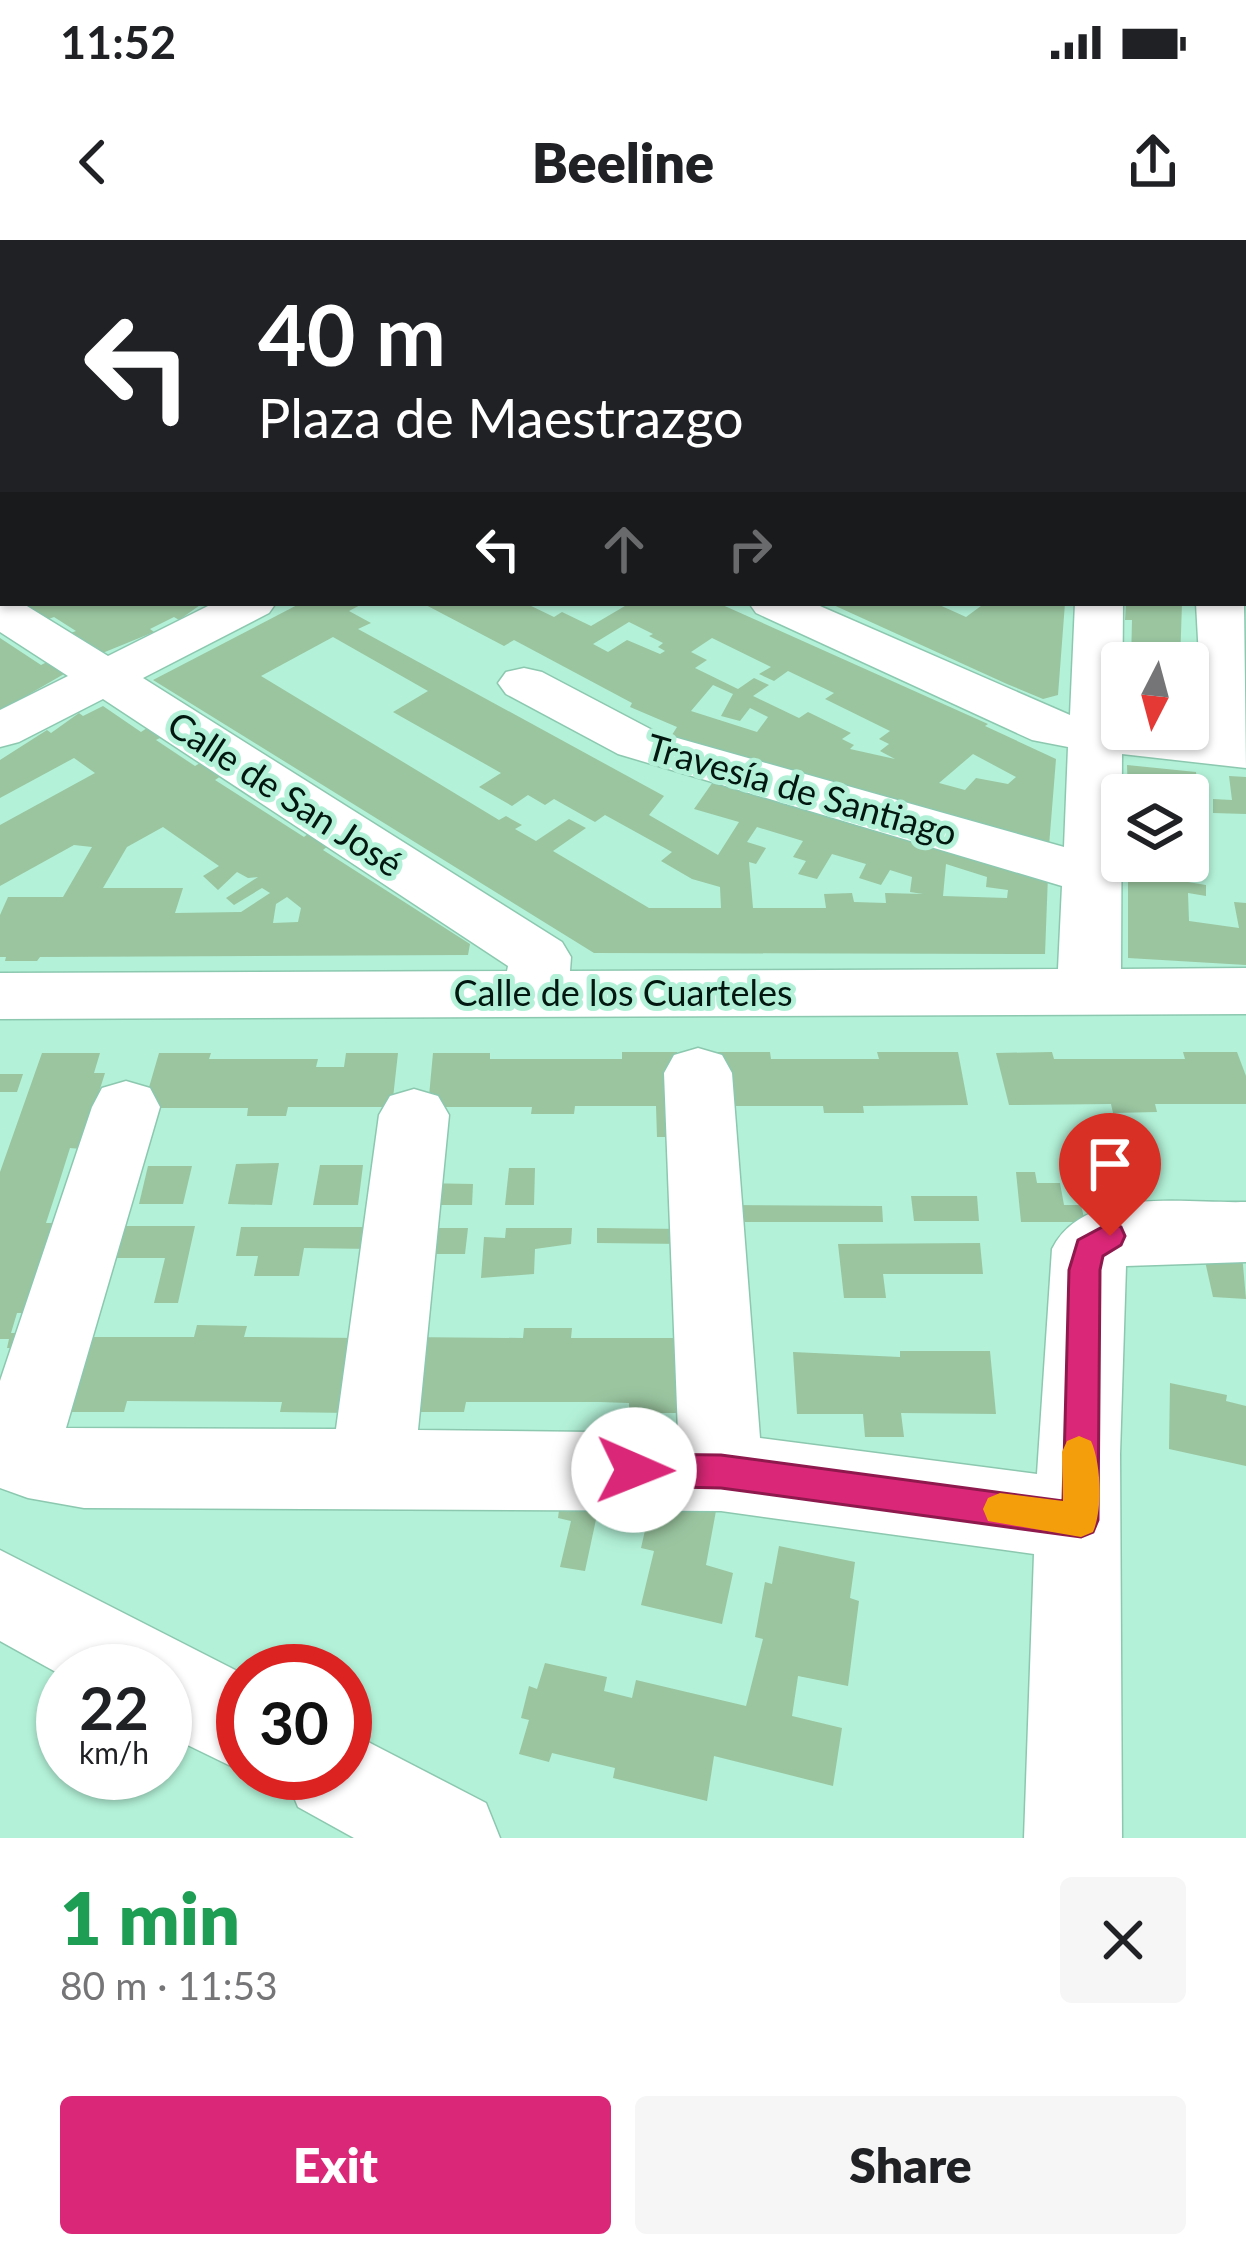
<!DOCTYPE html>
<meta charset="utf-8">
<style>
body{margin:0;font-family:Lato,sans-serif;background:#f6f6f6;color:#202124;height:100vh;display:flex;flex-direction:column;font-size:45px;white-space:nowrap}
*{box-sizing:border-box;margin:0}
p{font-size:39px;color:#757577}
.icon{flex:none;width:66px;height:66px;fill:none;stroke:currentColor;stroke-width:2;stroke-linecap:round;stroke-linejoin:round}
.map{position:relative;height:1598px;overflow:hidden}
.sheet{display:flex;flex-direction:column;background:#fff;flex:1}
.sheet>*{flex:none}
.top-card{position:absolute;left:0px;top:0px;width:1248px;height:366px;box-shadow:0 3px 9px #0004;background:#202124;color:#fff;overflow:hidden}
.needle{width:78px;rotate:186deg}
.fabs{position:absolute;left:1101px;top:402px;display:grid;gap:24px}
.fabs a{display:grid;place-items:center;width:108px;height:108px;border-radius:12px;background:#fff;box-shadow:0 3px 9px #0004;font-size:60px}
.speed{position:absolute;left:36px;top:1404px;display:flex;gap:24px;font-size:60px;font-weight:700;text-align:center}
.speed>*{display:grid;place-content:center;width:156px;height:156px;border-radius:50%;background:#fff;box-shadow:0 3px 9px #0004;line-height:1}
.speed small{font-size:30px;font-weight:400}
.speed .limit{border:18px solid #d22;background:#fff;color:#111}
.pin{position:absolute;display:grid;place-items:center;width:102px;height:102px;color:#fff;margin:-123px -51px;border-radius:50% 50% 50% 0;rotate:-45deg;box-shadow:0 0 12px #0007}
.pin .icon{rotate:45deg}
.me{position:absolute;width:132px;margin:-66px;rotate:91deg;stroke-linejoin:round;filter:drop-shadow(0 0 9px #0008)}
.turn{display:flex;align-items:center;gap:42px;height:252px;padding:0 60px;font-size:54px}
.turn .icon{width:156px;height:156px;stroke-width:2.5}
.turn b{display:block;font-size:84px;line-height:102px}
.lanes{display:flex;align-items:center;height:114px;padding:0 60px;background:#0003;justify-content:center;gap:60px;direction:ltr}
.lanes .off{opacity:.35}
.round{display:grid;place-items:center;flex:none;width:126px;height:126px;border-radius:12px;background:#f6f6f6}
.overview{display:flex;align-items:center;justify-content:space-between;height:204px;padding:0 60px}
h1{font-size:72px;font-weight:800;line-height:90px;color:#1e9e55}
.button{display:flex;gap:24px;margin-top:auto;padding:24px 60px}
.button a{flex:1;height:138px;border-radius:12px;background:#db2777;color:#fff;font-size:48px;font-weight:800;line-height:138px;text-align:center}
.button a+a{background:#f6f6f6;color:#202124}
.status{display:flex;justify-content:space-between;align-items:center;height:84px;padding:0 60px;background:#fff;direction:ltr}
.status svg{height:33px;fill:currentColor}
header{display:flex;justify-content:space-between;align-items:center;height:156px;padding:0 60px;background:#fff;font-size:54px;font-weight:800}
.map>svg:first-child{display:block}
.building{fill:#9ac59f;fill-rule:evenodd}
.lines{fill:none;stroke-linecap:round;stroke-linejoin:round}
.minor-casing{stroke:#8cc8b0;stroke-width:3}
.minor{fill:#fff;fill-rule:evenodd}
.route{fill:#db2777;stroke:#8e194d;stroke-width:3}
.slow{fill:#f59e0b}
.labels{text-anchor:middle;stroke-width:10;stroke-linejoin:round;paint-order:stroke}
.street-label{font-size:36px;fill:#01170f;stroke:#b3f1d8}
</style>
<div class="status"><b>11:52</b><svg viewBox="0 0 49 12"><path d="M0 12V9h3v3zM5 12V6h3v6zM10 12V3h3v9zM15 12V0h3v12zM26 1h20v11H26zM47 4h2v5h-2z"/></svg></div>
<header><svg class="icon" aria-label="back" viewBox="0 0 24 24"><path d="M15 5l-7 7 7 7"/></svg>Beeline<svg class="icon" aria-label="share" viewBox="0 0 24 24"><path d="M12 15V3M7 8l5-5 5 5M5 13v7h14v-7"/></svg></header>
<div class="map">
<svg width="1246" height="1598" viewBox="0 0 1246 1598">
<rect width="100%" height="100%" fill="#b3f1d8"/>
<g class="building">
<path d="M19,363H203L179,380L174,377L150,389L154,392L100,414L68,394L76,391L54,377L46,380Z"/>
<path d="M301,363H364L349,371L371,383L358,389L664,556L649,575L718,615L739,582L694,569L715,539L1048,635L1045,714L594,713L153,440ZM333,397L428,451L393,472L501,533L479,547L512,566L528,555L545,565L554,559L595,582L605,575L672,612L661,621L692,639L720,647L721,668H649L553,611L586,588L569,579L536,601L515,589L522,585L506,576L499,580L261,436ZM757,587L803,601L793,617L806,621L798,634L817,639L832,614L866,624L859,638L881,645L890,630L912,637L910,652L923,654L885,653L886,663L854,662L852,653L824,654L826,668H753L749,622L756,624L766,608L747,602ZM946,624L987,637L986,647L1008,650L1007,658L943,656Z"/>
<path d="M422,363H525L554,377L562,372L591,386L630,363H718L988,484L985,486L1056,519L1049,606L670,498L677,487L630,467L632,463L514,400L504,406ZM629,382L653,394L649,396L663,403L658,407L665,411L660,414L627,400L608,412L593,404ZM712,398L771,427L759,434L774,441L788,431L834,453L825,459L890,491L879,499L889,504L880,511L895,519L850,509L854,505L842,499L851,493L808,472L799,478L753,456L769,445L754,438L738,449L695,428L707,420L691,412ZM713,445L733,454L721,476L740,481L750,468L768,477L757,492L691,471ZM973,514L1016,537L1008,544L976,538L965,550L939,543Z"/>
<path d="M829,363H935L966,377L985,363H1065L1058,455L1043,459L1007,444Z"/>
<path d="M1126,363H1182L1180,423H1131L1132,380H1125Z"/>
<path d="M0,398L41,425L47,422L64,434L0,471Z"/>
<path d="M103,466L141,492L147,488L162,497L156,500L195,526L200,523L221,536L215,540L304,597L309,593L328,606L323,610L470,704L468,715L40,717L37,721H5L6,717H0V675L8,657H63L92,607L74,605L0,646V585L95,533L74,518L0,558V520L47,490L51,493L79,473L83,476ZM163,587L219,626L203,636L218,650L237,632L248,638L258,637L226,658L234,665L262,648L270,653L241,672L175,673L183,648H103L127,607ZM287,657L301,668L298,682L273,683L276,664Z"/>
<path d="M1127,525L1196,532L1198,556L1207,572L1209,608L1188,605V555H1128Z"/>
<path d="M1229,536L1246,537V574L1213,573V559L1232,560Z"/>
<path d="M1128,621H1187L1188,642L1206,645V656L1188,653L1189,681L1239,688L1234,662L1246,663V725L1128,718Z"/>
<path d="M622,812H677L681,897H657L656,866H575L574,874H531L532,867H428L433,813H490V819H622Z"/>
<path d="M715,812H770L771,819H879L877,812H958L968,865L863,866L864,873H824L823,866H718Z"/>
<path d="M1052,812L1054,819H1185L1183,812H1237L1246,836V864H1155L1157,872L1113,873L1111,864L1009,865L996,813Z"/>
<path d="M42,813H100L94,833H105L81,909L70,908L58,946L46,983H58L30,1073H17L11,1093H24L19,1108H7L9,1099H0V932Z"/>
<path d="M159,813H211L209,819H318L316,827H344L346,813H398L392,867H288L286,876H247L248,868H143Z"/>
<path d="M0,834H23L17,852H0Z"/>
<path d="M1077,890H1096L1102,921H1083Z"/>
<path d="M279,923L272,965L228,964L236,924Z"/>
<path d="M320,925H363L358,965H313Z"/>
<path d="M148,926H192L183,964H139Z"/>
<path d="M509,928H535L534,965H505Z"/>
<path d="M1016,932H1035L1037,943H1060L1064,965H1081L1085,982H1021Z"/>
<path d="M420,943L473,944L472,965H417Z"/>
<path d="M911,956H977L979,981H914Z"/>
<path d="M724,965L882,966L883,982H724Z"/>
<path d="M107,986H195L178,1063H154L165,1018H98Z"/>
<path d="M241,987H377L373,1009L304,1008L299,1036H254L258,1016H236Z"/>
<path d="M416,988H468L465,1014H414Z"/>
<path d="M506,988H572L571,1004L535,1009L534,1034L481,1038L484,997L505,998Z"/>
<path d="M597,988L684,989V1004L597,1003Z"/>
<path d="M980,1003L983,1034H883L886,1058H844L838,1004Z"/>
<path d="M1201,1003H1241L1246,1059L1213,1057Z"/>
<path d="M197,1085L247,1086L244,1097L361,1098L350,1173L280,1172L282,1162L127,1161L124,1172H53L75,1097H194Z"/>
<path d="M524,1088H572L571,1098H687L688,1173H629V1163L600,1162H466L464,1172H397L405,1097L523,1098Z"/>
<path d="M900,1111H990L996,1174L901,1173L904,1197H865L863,1174H797L793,1112L900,1117Z"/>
<path d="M1170,1143L1227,1155L1226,1161L1246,1166V1226L1169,1209Z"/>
<path d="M561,1255L601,1256L585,1331L560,1327L571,1281L558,1278Z"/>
<path d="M653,1255L718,1260L706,1325L733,1333L722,1384L641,1365L654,1311L641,1308Z"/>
<path d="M779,1306L855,1322L850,1358L859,1361L848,1446L798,1436L792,1476L842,1488L833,1546L714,1516L707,1561L613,1538L615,1528L552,1513L549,1522L519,1514L529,1480L521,1478L529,1446L537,1449L545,1423L607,1437L604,1451L632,1458L636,1440L746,1466L763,1399L755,1397L765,1342L772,1344Z"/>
</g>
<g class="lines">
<defs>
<g id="minor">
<path d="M18,0H60L16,3Z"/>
<path d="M84,0H125L82,3Z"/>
<path d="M408,0H448L406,3Z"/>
<path d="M608,0H649L651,3H610Z"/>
<path d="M716,0H755L714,3Z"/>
<path d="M951,0H989L949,3Z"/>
<rect x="1091" y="0" width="34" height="3"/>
<rect x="1245" y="78" width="1" height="22"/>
<path d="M3,233V259L0,260V234Z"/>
<rect x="1245" y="265" width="1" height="27"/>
<path d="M0,355L3,363H22L108,416L214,363H276L269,373L143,438L562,702L571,717L570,731L1058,729L1062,646L618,514L506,454L498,443L506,432L524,428L542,432L656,492L1064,607L1068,507L1032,500L756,373L749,363H813L1070,475L1075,363H1123L1122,489L1203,491L1196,363H1244L1246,528L1122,514L1121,729L1246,728V774L0,779V733L507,731L508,726L103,459L19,502L0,507V470L68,436L0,392Z"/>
<path d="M698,808L722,815L732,833L760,1198L1037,1234L1052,1009C1084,945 1185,964 1246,962V1022L1126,1026L1120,1214L1122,1598H1024L1034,1314L721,1271L84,1268L28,1258L0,1248V1141L92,867L102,848L126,841L150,848L160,867L66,1188L336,1189L379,875L390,856L414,849L438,856L449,875L418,1190L678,1193L664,833L674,815Z"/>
<path d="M0,1310L243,1434V1532L165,1494V1431H63V1436L0,1401Z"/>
<path d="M345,1490L486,1563L500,1598H354L298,1567L284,1533H345Z"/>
</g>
</defs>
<use href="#minor" class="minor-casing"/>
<use href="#minor" class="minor"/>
</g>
<path class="route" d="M1110,983L1121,987L1125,996L1121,1005L1103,1016L1100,1030L1098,1280L1093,1292L1081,1297L721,1248L634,1246L621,1242L616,1230L621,1219L634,1214L721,1215L1063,1261L1069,1030L1078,1000Z"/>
<path class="slow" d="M1079,1196L1091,1201C1101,1223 1103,1269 1093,1292L1081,1297L988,1281L983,1269L988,1258L1000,1253L1063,1261L1062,1212L1067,1201Z"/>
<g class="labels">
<g class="street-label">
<text transform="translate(802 550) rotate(16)" y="13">Travesía de Santiago</text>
<text transform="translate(285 554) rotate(33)" y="13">Calle de San José</text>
<text x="623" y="766">Calle de los Cuarteles</text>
</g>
</g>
</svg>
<div class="fabs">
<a><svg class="needle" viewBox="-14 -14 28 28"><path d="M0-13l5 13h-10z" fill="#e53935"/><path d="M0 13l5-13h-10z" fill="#757577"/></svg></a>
<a><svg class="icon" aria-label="layers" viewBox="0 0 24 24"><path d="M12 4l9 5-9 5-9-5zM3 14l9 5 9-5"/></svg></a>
</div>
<div class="speed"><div>22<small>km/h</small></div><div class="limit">30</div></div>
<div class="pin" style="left:1110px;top:996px;background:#d93025"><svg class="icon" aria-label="arrive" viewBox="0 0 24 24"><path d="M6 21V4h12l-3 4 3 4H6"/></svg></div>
<svg class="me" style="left:634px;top:1230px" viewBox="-20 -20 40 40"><circle r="19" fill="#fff"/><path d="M0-13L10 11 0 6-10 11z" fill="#db2777"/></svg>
<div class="top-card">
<div class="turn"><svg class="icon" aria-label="left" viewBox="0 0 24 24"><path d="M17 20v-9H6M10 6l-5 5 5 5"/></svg><div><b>40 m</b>Plaza de Maestrazgo</div></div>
<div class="lanes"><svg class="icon" aria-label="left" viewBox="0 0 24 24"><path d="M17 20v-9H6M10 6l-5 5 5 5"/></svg><svg class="icon off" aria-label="ahead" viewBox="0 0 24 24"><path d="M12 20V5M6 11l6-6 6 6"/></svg><svg class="icon off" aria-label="right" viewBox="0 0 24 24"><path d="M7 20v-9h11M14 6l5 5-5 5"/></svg></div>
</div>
</div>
<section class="sheet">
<div class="overview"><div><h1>1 min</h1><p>80 m · 11:53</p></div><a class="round"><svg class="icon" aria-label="close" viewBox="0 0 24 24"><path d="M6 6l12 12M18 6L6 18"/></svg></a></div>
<div class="button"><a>Exit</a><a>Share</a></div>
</section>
